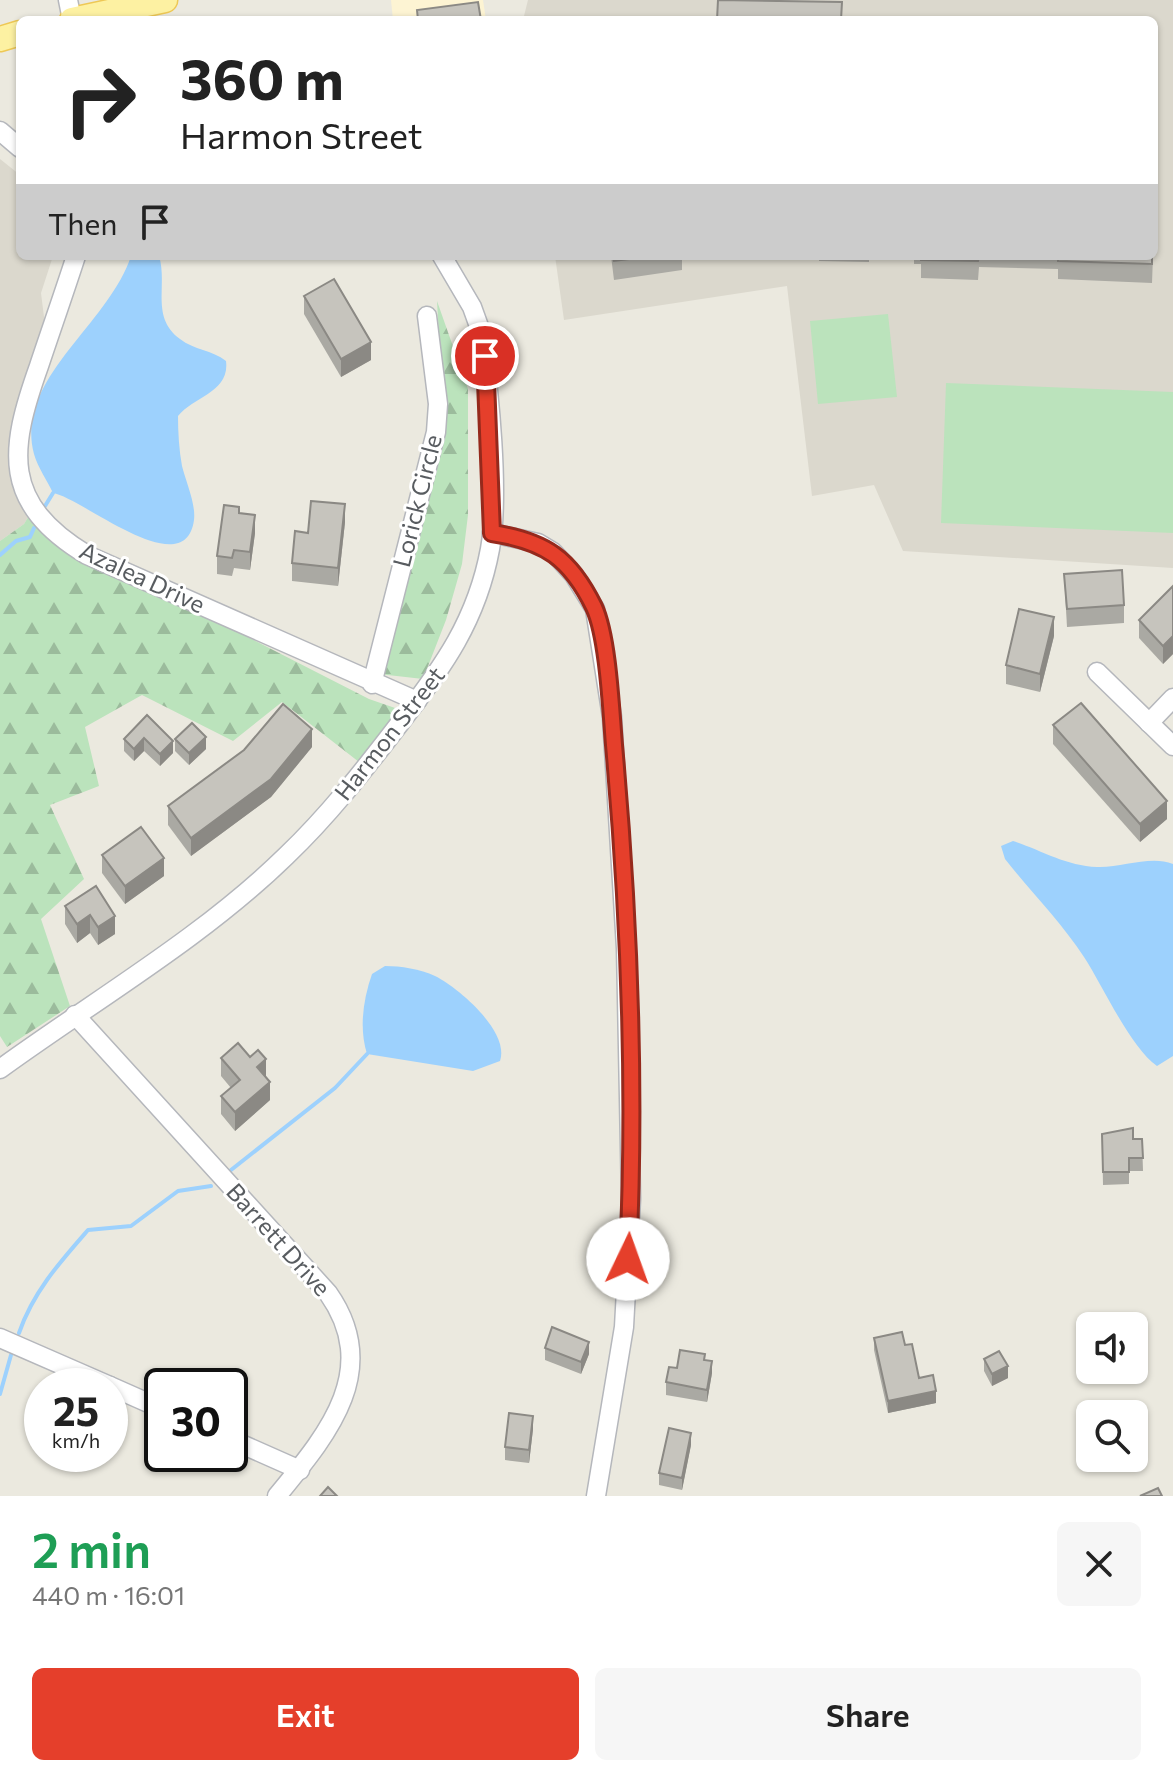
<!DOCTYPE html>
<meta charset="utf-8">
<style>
body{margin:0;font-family:Commissioner,sans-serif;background:#f6f6f6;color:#222;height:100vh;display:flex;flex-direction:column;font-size:30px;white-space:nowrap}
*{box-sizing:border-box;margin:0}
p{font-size:26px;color:#767676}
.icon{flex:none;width:44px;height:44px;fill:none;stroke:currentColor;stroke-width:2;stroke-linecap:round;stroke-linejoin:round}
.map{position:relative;height:1496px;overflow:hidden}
.sheet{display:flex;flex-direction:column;background:#fff;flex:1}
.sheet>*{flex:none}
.guide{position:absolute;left:16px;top:16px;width:1142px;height:244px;border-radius:12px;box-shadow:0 2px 6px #0004;background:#fff;color:#222;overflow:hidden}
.buttons{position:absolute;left:1076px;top:1312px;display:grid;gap:16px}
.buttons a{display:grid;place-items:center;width:72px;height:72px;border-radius:12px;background:#fff;box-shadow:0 2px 6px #0004;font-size:40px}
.speed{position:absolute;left:24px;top:1368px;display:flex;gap:16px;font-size:40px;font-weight:700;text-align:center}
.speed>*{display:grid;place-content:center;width:104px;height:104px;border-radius:50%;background:#fff;box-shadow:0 2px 6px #0004;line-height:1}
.speed small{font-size:20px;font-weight:400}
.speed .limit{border:4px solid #111;border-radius:12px;background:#fff;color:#111}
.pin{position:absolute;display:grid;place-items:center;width:68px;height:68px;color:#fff;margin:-34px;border:4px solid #fff;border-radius:50%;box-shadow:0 2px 8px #0007}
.me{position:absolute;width:88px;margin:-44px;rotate:3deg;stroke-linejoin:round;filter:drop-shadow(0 0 6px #0008)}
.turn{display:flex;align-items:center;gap:28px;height:168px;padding:0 32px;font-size:36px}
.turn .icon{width:104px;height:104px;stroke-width:2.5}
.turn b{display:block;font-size:56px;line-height:68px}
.then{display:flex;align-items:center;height:76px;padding:0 32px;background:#0003;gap:16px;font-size:30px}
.round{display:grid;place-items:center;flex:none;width:84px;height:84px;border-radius:12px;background:#f6f6f6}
.headline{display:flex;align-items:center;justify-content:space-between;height:136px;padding:0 32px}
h1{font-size:48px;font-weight:600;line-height:60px;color:#1e9e55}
.action{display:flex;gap:16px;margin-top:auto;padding:16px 32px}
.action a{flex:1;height:92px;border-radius:12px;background:#e53f2b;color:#fff;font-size:32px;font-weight:600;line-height:92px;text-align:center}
.action a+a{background:#f6f6f6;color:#222}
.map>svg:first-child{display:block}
.commercial{fill:#fdf4d3}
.education{fill:#dbd8cd}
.forest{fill:url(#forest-firs)}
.green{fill:#bbe3bc}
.water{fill:#9dd1fd}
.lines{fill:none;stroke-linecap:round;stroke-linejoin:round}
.stream{stroke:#9dd1fd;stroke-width:4}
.minor-casing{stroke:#b5b7bc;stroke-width:21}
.major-casing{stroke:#eec855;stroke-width:27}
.minor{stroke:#fff;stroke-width:18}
.major{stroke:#fdf1a2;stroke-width:24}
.wall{fill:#aaa9a3}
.shaded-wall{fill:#8b8984}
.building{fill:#c6c4bd;stroke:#8b8984;stroke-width:2}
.route-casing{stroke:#95291c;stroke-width:20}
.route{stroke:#e53f2b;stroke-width:14}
.labels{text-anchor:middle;stroke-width:6;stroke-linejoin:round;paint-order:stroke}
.street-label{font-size:24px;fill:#585c60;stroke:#fff}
</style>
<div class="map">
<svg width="1173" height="1496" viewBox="0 0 1173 1496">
<defs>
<pattern id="forest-firs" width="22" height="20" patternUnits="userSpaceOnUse" patternTransform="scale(2)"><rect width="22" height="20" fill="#bbe3bc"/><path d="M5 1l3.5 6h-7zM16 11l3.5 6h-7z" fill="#9bbb9c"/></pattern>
</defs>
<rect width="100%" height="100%" fill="#ebe9df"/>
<path class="commercial" d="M391,0H483L486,20H393Z"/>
<g class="education">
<path d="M528,0H1173V568L903,551L874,485L812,496L787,286L564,320L555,256H1154V20H523Z"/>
<path d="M0,159L20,175V256H53L41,293L47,341L20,422L33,509L24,524L0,541Z"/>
</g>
<g class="forest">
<path d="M437,301L468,389V515L462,564L446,620L423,679L379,674L443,408Z"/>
<path d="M33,509L87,555L369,699L398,709L384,734L359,762L282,702L233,741L142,695L85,727L99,786L50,805L84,879L41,919L70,1006L7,1047L0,1036V541L24,524Z"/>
</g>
<g class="green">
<path d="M888,314L897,397L818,404L810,321Z"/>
<path d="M946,383L1173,392V533L941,523Z"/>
</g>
<g class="water">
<path d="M131,256H159C168,285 150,317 180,339C194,350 212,350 226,361C230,392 194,396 178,416C178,432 179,450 182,466C186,482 196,504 194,520C185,586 81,497 53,493C47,480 38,468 34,454C14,379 108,326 131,256Z"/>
<path d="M1013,841C1041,850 1066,866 1097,867C1122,868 1150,855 1173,864V1056L1157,1066C1130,1047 1103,986 1084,957C1061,922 1031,892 1005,859L1001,846Z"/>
<path d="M385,966C401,966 420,969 435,976C459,988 510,1032 500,1061L473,1071L367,1054C359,1028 363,1000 372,974Z"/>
</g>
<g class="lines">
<g class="stream">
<path d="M45,506L53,493"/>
<path d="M0,555L16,541L30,537L34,528"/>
<path d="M231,1170L335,1088L367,1054"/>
<path d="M19,1333C33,1292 60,1262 88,1230L131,1226L178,1191L211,1186"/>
<path d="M0,1394L11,1355"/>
</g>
<defs>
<g id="minor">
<path d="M68,0L72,20"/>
<path d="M0,131L20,148"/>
<path d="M76,256C64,293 51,330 39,366C9,450 1,503 87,555L417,701"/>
<path d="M492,533L538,543L553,552L574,575L595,609L612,717L626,948L631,1199L624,1327L596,1496"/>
<path d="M1097,672L1173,746"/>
<path d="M372,684L436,432L438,404L427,316"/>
<path d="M1149,723L1173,698"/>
<path d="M75,1015L328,1293C383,1371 326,1436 277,1496"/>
<path d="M0,1069C95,1000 202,938 286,856C328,816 364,770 400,723C443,667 477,620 490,549C500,493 489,390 481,332L472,307L442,256"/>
<path d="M0,1338L110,1386"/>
<path d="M110,1386L162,1409"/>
<path d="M230,1439L300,1470"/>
</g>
<g id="major">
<path d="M72,20L165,0"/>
<path d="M0,39L20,33"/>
</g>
</defs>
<use href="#minor" class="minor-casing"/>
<use href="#major" class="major-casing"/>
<use href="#minor" class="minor"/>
<use href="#major" class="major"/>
</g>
<g class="wall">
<path d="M1154,100L1157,101L1156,163H1154Z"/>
<path d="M611,256H682V270L614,280Z"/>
<path d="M819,256H869V262L819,261Z"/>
<path d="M914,256H1153L1152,283L1058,279V269L979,267L978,280L921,278V264H914Z"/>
<path d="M304,296L371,360L341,377L304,314Z"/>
<path d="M239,513L255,533L250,570L234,568L232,576L217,574V556Z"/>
<path d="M345,522L338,586L292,581V563L308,533Z"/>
<path d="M1064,574L1124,605V623L1067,627Z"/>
<path d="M1173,586V654L1163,664L1139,638V620Z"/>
<path d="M1054,636L1040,692L1006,684V665Z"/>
<path d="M147,715L173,753L160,766L144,751L134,761L124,751V739Z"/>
<path d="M1053,725L1167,819L1140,842L1053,744Z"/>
<path d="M175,739L206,749L189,765L175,751Z"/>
<path d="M312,747L271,797L191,856L168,825V806Z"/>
<path d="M102,855L164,876L125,904L102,873Z"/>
<path d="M96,886L115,934L98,945L90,933L77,943L65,924V906Z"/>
<path d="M221,1058L266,1077L270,1100L235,1131L221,1114V1096L231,1088L221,1076Z"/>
<path d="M1102,1134L1133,1139H1142L1143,1171H1129V1184L1103,1185Z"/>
<path d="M874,1338L905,1345L919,1378L936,1403L888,1413L874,1350Z"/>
<path d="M545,1348L589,1354L581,1374L545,1360Z"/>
<path d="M984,1359L1008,1378L992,1386L984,1371Z"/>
<path d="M705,1360L712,1373L707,1402L666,1395V1382L677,1368Z"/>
<path d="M533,1429L529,1463L505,1460V1447Z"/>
<path d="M691,1445L682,1490L659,1485V1473Z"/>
</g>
<g class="shaded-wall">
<path d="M371,342V360L341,377V359Z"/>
<path d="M345,504V522L338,586V568Z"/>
<path d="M255,515V533L250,570V552Z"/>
<path d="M1054,617V636L1040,692V674Z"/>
<path d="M1173,636V654L1163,664V646Z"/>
<path d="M312,729V747L271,797L191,856V838Z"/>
<path d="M206,737V749L189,765V753Z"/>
<path d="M144,738V751L134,761V749Z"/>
<path d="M173,741V753L160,766V754Z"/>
<path d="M1167,801V819L1140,842V824Z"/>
<path d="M164,858V876L125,904V886Z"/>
<path d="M90,915V933L77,943V924Z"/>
<path d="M115,916V934L98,945V927Z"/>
<path d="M266,1059V1078L257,1067Z"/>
<path d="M270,1082V1100L235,1131V1112Z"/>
<path d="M589,1342V1354L581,1374V1362Z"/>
<path d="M712,1361V1373L707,1402V1390Z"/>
<path d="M1008,1366V1378L992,1386V1374Z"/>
<path d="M936,1391V1403L888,1413V1401Z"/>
<path d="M533,1416V1429L529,1463V1450Z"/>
<path d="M691,1433V1445L682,1490V1478Z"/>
</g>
<g class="building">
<path d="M718,0L842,2L841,20H717Z"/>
<path d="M478,2L481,20H418L417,10Z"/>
<path d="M1154,100L1157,101L1156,145H1154Z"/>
<path d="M613,256H653L614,261Z"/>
<path d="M921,256H979L978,261L921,260Z"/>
<path d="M1058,256H1152V264L1058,261Z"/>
<path d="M334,279L371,342L341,359L304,296Z"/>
<path d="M311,501L345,504L338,568L292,563L295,531L308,533Z"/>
<path d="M224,505L239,507V513L255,515L250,552L234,550L232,558L217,556Z"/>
<path d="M1122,570L1124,605L1067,609L1064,574Z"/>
<path d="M1173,586V636L1163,646L1139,620Z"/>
<path d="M1019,609L1054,617L1040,674L1006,665Z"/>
<path d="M1081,703L1167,801L1140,824L1053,725Z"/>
<path d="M283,704L312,729L271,779L191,838L168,806L244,750Z"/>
<path d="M147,715L173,741L160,754L144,738L134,749L124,739Z"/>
<path d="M192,723L206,737L189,753L175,739Z"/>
<path d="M141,827L164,858L125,886L102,855Z"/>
<path d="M96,886L115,916L98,927L90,915L77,924L65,906Z"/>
<path d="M238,1043L250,1057L258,1050L266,1059L257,1067L270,1082L235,1112L221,1096L240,1080L221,1058Z"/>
<path d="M1133,1128V1139H1142L1143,1158H1129V1172H1103L1102,1134Z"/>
<path d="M552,1327L589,1342L581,1362L545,1348Z"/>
<path d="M902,1332L905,1345L912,1344L919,1378L933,1375L936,1391L888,1401L874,1338Z"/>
<path d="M680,1350L705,1354L704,1360L712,1361L707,1390L666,1382L669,1367L677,1368Z"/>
<path d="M999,1351L1008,1366L992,1374L984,1359Z"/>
<path d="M509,1413L533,1416L529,1450L505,1447Z"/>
<path d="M669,1428L691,1433L682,1478L659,1473Z"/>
<path d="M328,1487L337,1496H320Z"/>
<path d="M1158,1488L1162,1496H1140Z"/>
</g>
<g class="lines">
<defs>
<path id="route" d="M485,356L492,533C545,541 570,558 594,607C608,637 611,709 614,745C629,912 636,1091 628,1259"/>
</defs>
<use href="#route" class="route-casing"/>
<use href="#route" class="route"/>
</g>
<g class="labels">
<g class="street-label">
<text transform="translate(418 501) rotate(-76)" y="8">Lorick Circle</text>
<text transform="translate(142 578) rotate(25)" y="8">Azalea Drive</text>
<text transform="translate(390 734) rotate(-52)" y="8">Harmon Street</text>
<text transform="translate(278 1240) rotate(48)" y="8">Barrett Drive</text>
</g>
</g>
</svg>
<div class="buttons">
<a><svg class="icon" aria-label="sound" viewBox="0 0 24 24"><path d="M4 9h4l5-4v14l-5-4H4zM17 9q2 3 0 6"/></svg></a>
<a><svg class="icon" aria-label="search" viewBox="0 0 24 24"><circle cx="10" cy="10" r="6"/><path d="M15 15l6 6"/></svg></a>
</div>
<div class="speed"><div>25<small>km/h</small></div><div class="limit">30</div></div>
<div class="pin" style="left:485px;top:356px;background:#d93025"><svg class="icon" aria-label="arrive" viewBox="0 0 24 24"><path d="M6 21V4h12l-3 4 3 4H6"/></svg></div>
<svg class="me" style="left:628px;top:1259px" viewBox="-20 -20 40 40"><circle r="19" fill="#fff"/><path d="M0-13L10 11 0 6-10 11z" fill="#e53f2b"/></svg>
<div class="guide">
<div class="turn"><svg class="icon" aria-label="right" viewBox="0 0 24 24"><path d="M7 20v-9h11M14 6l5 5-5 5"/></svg><div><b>360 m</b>Harmon Street</div></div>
<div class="then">Then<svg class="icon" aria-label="arrive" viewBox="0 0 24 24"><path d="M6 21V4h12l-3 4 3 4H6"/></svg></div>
</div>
</div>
<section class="sheet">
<div class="headline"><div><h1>2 min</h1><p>440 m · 16:01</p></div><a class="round"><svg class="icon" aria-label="close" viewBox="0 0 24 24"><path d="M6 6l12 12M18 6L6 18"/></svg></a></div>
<div class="action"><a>Exit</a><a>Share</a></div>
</section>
